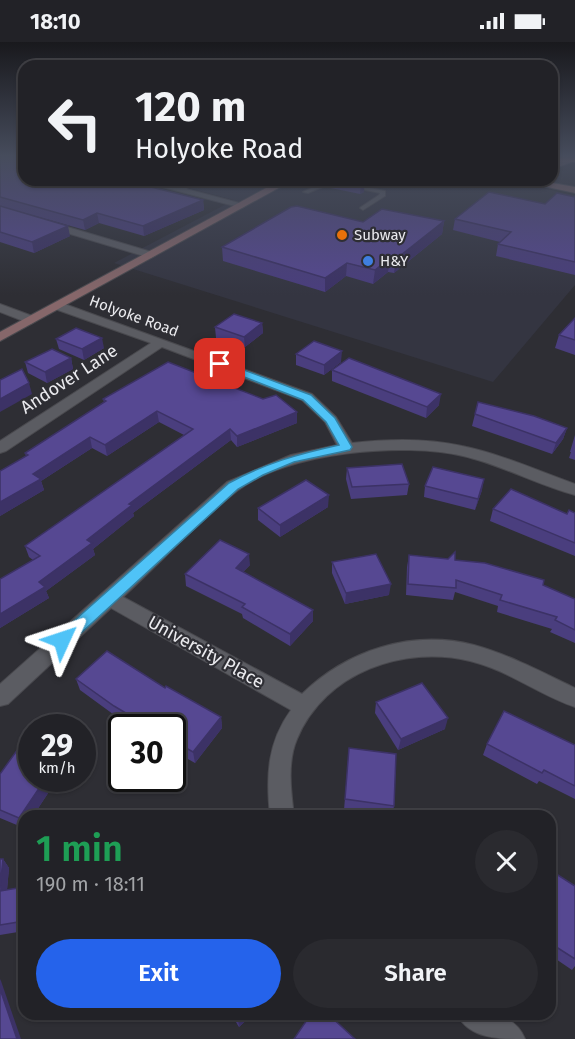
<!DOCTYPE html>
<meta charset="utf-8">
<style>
body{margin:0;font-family:"Fira Sans",sans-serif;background:#2a2a2f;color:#f1f3f6;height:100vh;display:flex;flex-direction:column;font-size:22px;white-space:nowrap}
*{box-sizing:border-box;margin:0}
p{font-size:20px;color:#a2a4a7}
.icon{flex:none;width:33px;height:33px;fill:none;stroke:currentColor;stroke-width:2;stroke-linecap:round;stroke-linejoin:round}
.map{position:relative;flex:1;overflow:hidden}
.drawer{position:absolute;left:18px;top:768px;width:538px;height:210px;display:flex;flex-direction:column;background:#222227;border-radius:18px;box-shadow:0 2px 4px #0004,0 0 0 2px #3f3f44}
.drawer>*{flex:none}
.top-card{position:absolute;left:18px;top:18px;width:540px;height:126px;border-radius:18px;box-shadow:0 2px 4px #0004,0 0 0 2px #3f3f44;background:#222227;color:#f1f3f6;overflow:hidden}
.speed{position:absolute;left:18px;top:672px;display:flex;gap:12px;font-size:30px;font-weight:700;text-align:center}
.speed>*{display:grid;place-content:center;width:78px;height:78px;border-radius:50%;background:#222227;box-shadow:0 2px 4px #0004,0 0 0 2px #3f3f44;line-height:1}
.speed small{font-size:15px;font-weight:400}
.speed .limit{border:3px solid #111;border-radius:9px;background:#fff;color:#111}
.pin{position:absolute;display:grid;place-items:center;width:51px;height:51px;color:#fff;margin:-26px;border-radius:12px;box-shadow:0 3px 9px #0006}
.me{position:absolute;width:66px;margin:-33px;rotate:48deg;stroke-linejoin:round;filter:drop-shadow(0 0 4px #0008)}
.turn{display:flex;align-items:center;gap:21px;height:126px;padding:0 18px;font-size:27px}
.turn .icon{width:78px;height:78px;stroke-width:2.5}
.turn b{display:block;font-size:42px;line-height:51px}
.round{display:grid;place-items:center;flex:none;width:63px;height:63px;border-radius:32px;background:#2a2a2f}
.head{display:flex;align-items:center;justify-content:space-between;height:102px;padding:0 18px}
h1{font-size:36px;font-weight:600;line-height:45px;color:#1e9e55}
.action{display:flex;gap:12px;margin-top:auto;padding:12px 18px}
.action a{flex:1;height:69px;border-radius:36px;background:#2563eb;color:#fff;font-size:24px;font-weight:600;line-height:69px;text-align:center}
.action a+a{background:#2a2a2f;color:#f1f3f6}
.status{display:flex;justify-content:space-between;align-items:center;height:42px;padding:0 30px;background:#222227;direction:ltr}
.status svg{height:16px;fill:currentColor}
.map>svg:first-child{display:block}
.built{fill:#343541}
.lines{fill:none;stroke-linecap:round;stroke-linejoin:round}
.lane-casing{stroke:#49494e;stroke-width:2}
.street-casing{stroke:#49494e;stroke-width:2}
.secondary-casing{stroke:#49494e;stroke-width:2}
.primary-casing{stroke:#49494e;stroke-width:2}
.lane{fill:#5b5c62;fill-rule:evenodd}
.street{fill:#5b5c62;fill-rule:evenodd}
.secondary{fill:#86676a;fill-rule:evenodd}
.primary{fill:#b07272;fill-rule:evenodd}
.wall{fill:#4a3e7e}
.shaded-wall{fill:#3c3266}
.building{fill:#564892;stroke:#3c3266;stroke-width:1.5}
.route{fill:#4fc3f7;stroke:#337fa1;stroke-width:1.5}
.food-dot{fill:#e8710a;stroke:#2e2e34;stroke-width:2}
.shop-dot{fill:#3f7fe0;stroke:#2e2e34;stroke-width:2}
.labels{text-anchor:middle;stroke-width:4.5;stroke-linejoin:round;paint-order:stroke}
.far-poi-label{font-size:15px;fill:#eaeaee;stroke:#2e2e34;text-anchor:start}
.far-street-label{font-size:15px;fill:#eaeaee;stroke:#2e2e34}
.street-label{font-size:18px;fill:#eaeaee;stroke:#2e2e34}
</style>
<div class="status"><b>18:10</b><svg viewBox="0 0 49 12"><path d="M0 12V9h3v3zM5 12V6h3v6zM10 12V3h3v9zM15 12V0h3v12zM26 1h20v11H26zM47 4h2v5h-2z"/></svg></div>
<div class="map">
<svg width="575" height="997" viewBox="0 0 575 997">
<rect width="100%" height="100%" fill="#2e2e34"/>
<path class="built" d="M159,138H500L575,153V243L493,340L114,221L234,158Z"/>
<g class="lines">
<defs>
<g id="lane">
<path d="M193,138L198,139L183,149H179V147Z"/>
<path d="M329,138L385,149V154L363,168L360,166L361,165L379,153L380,151L332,141L308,151L303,150Z"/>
</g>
<g id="street">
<path d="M136,138H152L247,163L242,166Z"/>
<path d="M0,165L155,211L156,213L151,216L147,215L0,171Z"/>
<path d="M59,260L312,352L336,375L352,401C387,397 427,396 462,404C501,412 538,429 575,442V453C537,443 502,423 463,414C403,400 287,410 237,449C197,481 161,520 123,555L302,652C347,608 412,587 474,603C510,613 542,630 575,646V665C539,653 508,628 470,619C404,603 325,630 297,697C287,720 291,750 294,774H270C266,734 267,701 291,668L111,566L8,662L0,664V642L227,440L291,413L337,403L325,380L302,358L162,305L6,409L0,411V399L151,301L55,267L53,264Z"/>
<path d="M0,262L35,275L37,278L31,282L0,270Z"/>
<path d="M457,972C484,972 513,968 525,997C499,997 469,997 457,972Z"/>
</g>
<g id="secondary">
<path d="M569,115H575V119L552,127V121Z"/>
<path d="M281,138H293L0,299V290Z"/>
<path d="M515,138H535L575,145V151Z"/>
</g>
<rect id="primary" x="552" y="114" width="23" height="6"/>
</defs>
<use href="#lane" class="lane-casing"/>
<use href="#street" class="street-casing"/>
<use href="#secondary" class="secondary-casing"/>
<use href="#primary" class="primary-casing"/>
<use href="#lane" class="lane"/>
<use href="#street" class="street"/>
<use href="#secondary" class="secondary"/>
<use href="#primary" class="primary"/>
</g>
<g class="wall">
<path d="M0,114L203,158L204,168L144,194L99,181L85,188L0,164Z"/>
<path d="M331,138H383L373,144L364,143V150L360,152L331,146Z"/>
<path d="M575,155V233L496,214L498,202L500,200L453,188L455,177L545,162Z"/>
<path d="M0,164L70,194L34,211L0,200Z"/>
<path d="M444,179L442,192L394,231L388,230L373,242L346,234L325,250L223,219L222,205L363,180Z"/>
<path d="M575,276V313L555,306L559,293Z"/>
<path d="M262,281L263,291L245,305L216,296L215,285Z"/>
<path d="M56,297L104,306L84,318L59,307Z"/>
<path d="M296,312L341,320L324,333L296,323Z"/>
<path d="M71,316L73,327L47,341L28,331L25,320Z"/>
<path d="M332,328L439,363L426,376L332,339Z"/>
<path d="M103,357H263L297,370V381L237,405L231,398L133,471L134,474L93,507L95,513L46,549L49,556L0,586V537L33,518L29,515L25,504L184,393L159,380L107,414L92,406L41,439L44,448L0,474V429L26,414L25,411L104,360Z"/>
<path d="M475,372L567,386L563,397L552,412L472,384Z"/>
<path d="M575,393V418L569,416L571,410H570Z"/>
<path d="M347,426L409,442L407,453L351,457L346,437Z"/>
<path d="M425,444L482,448L475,468L424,455Z"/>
<path d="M328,465L280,495L258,478V466Z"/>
<path d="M493,467L567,472L575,471V514L490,479Z"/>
<path d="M409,513L455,518L543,543L575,557V601L550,590L552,587L497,570L498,564L455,550L453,558L406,553L407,525Z"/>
<path d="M332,520L389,553L345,562L332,531Z"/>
<path d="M250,523L243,530L313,579L290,604L243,576L242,572L186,544L185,532Z"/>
<path d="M76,637L165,646L221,675L222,686L195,721L172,708V686H135L117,675L80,648Z"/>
<path d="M376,660L445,687L398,708L375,671Z"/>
<path d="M487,702L575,703V757L539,739L537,742L483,713Z"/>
<path d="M349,706L394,764L392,774L344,768Z"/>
<path d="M0,732L32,736H58L33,774H24V786L0,776Z"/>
<path d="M0,817H3L9,826L7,848L24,845V889L0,893Z"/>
<path d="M550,828L575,844V924L572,928L550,913Z"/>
<path d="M231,972H253L239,985Z"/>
</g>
<g class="shaded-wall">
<path d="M365,138L364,150L360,152L361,140Z"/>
<path d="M373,138H383L373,144Z"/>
<path d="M203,158L204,168L144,194L143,184Z"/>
<path d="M97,171L99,181L85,188L83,178Z"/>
<path d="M444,179L442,192L394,231L396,217Z"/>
<path d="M68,184L70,194L34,211L32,200Z"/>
<path d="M390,216L388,230L373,242L375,228Z"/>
<path d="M347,221L346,234L325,250V236Z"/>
<path d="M262,281L263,291L245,305L244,295Z"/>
<path d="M102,296L104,306L84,318L82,307Z"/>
<path d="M342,309L341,320L324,333V323Z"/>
<path d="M71,316L73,327L47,341L45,330Z"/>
<path d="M29,341L32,352L0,370V357Z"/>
<path d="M441,352L439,363L426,376L427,365Z"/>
<path d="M157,369L159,380L107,414L105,403Z"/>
<path d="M297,370V381L237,405V394Z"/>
<path d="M567,386L563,397L552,412L556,401Z"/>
<path d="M230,387L231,398L133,471L134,474L93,507L95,513L46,549L49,556L0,586V572L39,540L129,462Z"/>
<path d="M90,395L92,406L41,439L44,448L0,474V460L33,432Z"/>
<path d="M484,437L482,448L475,468L478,457Z"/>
<path d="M329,453L328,465L280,495V483Z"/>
<path d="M249,512L250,523L236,537V526Z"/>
<path d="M391,542L389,553L345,562L346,551Z"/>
<path d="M313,568V579L290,604V592Z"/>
<path d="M221,675L222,686L195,721L193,710Z"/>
<path d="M448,676L445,687L398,708L401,697Z"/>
<path d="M46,736H58L33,774H24V786L19,776Z"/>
<path d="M3,817L9,826L6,858L0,849Z"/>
<path d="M0,937L1,939L21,997H17L0,947Z"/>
<path d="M244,972H253L239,985L238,977Z"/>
</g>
<g class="building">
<path d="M0,114H24V138H123L203,158L143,184L97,171L83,178L0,155Z"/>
<path d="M351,138H364L361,140Z"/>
<path d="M489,150L545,162L557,151L575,155V220L498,202L511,190L455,177Z"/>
<path d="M0,164L68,184L32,200L0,190Z"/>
<path d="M297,164L363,180L382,167L444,179L396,217L390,216L375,228L347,221L325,236L222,205L291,165Z"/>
<path d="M234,272L262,281L244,295L215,285Z"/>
<path d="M575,276V298L559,293Z"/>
<path d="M76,286L102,296L82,307L56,297Z"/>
<path d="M314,299L342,309L324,323L296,312Z"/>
<path d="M52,307L71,316L45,330L25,320Z"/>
<path d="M349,316L441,352L427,365L332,328Z"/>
<path d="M168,320L263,357L276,353L297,370L237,394L230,387L129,462L132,463L87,498L92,501L39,540L45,545L0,572V537L40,514L25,504L193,387L157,369L105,403L90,395L33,432L41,437L0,460V429L28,413L25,411L106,359L103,357Z"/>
<path d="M22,327L29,341L0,357V338Z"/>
<path d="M478,360L534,374L567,386L556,401L475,372Z"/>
<path d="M402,422L409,442L352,445L347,426Z"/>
<path d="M433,425L484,437L478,457L425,444Z"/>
<path d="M306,438L329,453L280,483L258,466Z"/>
<path d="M511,447L567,472L569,468L575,471V501L493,467Z"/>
<path d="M220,498L249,512L236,526L313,568L290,592L242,565L245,562L185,532Z"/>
<path d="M455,510V518L485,521L544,538L543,543L575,557V588L555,578L557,575L500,558L502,553L456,538V546L408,542L409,513L448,517Z"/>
<path d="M376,512L391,542L346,551L332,520Z"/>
<path d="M107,609L165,646L166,644L221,675L193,710L172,698V686H151L114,664L76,637Z"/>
<path d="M422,641L448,676L401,697L376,660Z"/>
<path d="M504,669L575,703V744L544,728L542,731L487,702Z"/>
<path d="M26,696L32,698V736H46L19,776L0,768V732Z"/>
<path d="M349,706L396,712L394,764L345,757Z"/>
<path d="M0,817H3L0,846Z"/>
<path d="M550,828L575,844V917L550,901Z"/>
<path d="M24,845V879L0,883V849Z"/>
<path d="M0,947L17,997H0Z"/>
<path d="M235,972H244L238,977Z"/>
<path d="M311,972H328L355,997H294Z"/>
</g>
<linearGradient id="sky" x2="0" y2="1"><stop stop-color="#19191d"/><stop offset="0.45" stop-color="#464c5c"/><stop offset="1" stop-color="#464c5c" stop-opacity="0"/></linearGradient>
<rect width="575" height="253" fill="url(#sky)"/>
<path class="route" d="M220,319L311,353L335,376L352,405L350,408L294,420L263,433L238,447L68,603H57L54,598L57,594L229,441C266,421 298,412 339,403L326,380L303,358L216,324V320Z"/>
<circle class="food-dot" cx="342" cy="193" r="6"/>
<circle class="shop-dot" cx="368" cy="219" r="6"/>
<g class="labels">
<g class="far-poi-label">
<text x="354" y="198">Subway</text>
<text x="380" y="224">H&amp;Y</text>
</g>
<g class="far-street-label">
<text transform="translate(134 274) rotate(20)" y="5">Holyoke Road</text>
</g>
<g class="street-label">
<text transform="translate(69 337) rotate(-33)" y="6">Andover Lane</text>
<text transform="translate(206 610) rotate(29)" y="6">University Place</text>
</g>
</g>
</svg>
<div class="speed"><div>29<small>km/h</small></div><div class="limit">30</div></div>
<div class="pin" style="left:220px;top:322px;background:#d93025"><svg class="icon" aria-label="arrive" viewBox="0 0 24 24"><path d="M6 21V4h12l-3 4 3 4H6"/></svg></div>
<svg class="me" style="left:62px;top:598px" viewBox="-20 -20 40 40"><path d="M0-17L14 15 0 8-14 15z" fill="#4fc3f7" stroke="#fff" stroke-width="4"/></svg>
<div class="top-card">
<div class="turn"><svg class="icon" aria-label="left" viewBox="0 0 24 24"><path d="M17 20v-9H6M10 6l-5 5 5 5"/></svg><div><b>120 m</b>Holyoke Road</div></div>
</div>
<section class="drawer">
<div class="head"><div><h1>1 min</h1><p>190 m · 18:11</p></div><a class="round"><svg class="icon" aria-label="close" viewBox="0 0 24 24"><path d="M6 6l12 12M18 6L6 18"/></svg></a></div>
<div class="action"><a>Exit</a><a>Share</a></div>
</section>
</div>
